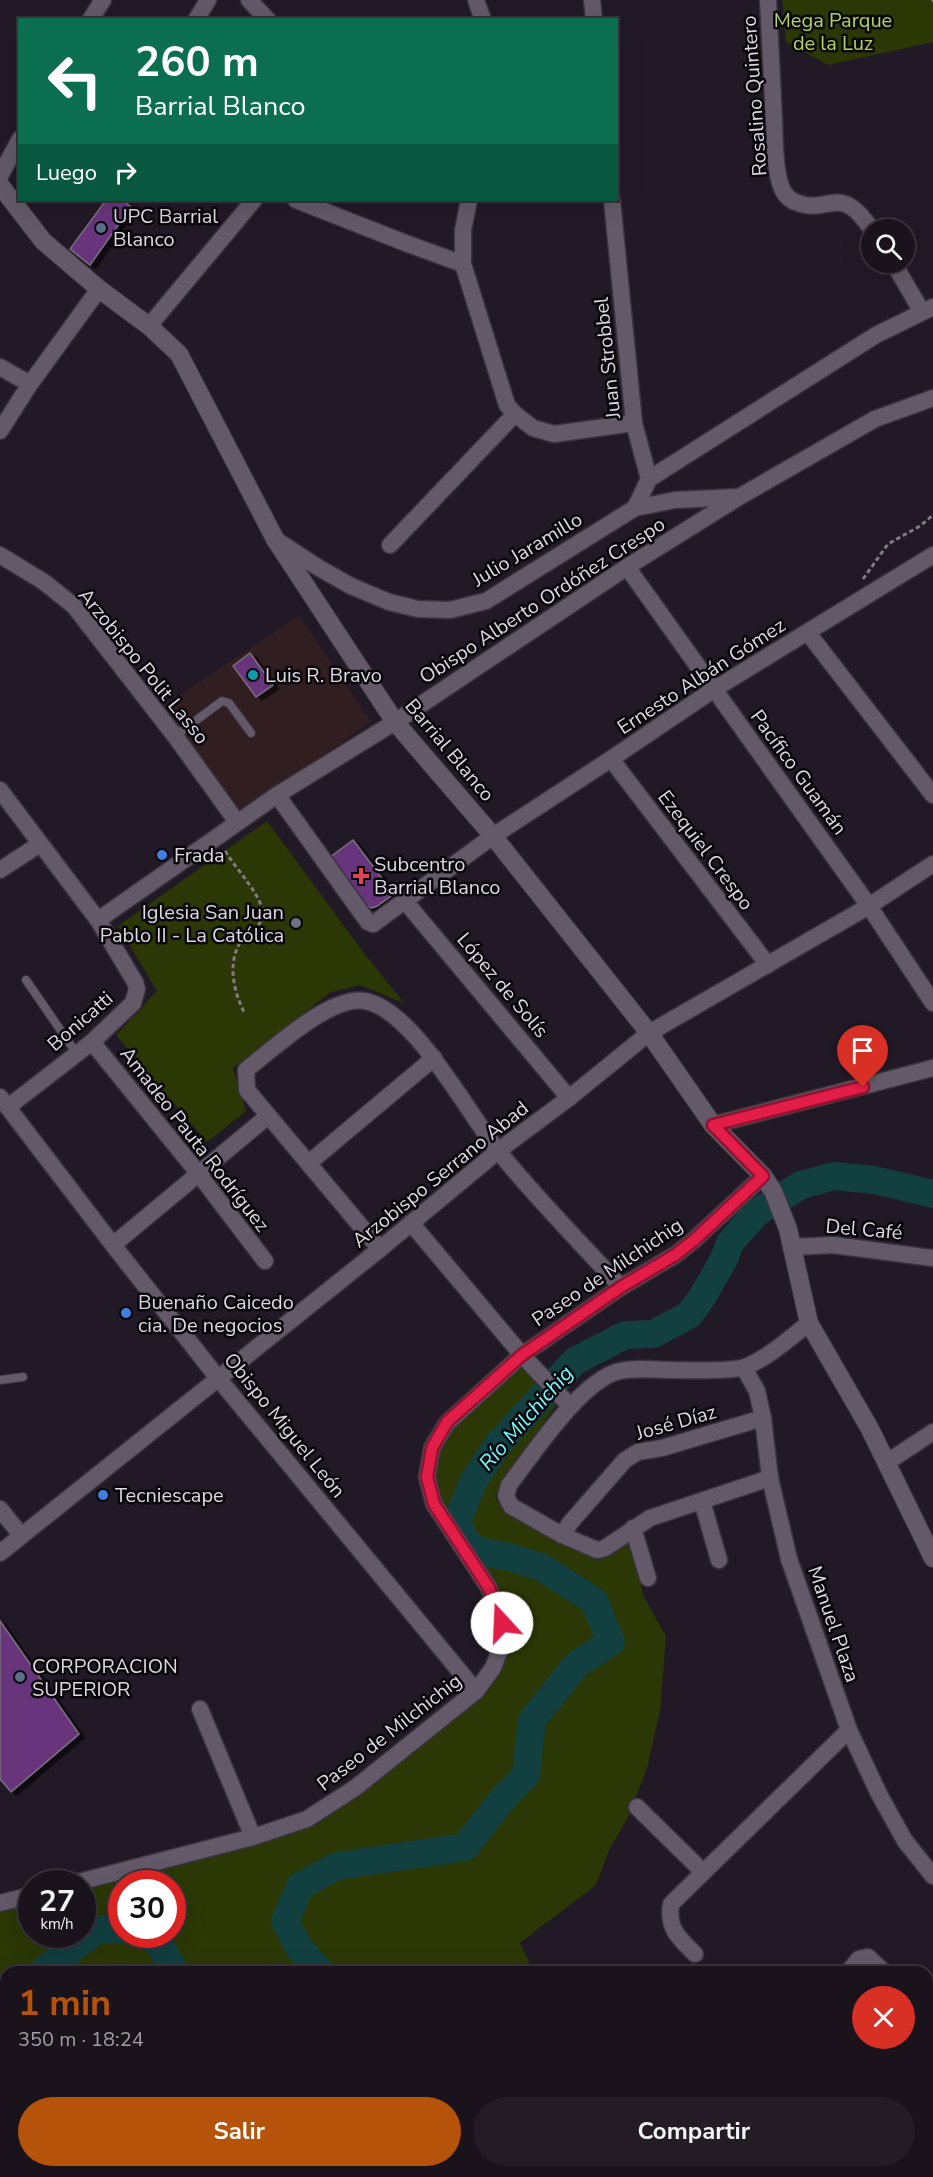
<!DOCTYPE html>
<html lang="es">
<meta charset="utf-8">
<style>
body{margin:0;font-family:"Nunito Sans",sans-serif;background:#231c25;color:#f1f3f6;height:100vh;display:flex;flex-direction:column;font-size:22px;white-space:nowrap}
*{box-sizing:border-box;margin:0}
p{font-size:20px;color:#9f9ea3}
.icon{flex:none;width:33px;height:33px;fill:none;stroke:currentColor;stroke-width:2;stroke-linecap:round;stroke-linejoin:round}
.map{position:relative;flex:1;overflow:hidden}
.sheet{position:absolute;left:0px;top:1966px;width:933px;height:212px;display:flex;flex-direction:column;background:#1a131c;border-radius:18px 18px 0 0;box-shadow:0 6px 24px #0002,0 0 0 2px #38323b}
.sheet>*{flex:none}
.top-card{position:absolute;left:18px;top:18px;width:600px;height:183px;border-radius:0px;box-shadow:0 6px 24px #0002,0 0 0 2px #38323b;background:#0b6e4f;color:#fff;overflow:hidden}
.controls{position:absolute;left:861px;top:219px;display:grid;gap:12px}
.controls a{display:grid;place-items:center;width:54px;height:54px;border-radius:50%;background:#1a131c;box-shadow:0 6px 24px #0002,0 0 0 2px #38323b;font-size:30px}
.speed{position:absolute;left:18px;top:1870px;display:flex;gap:12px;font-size:30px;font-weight:700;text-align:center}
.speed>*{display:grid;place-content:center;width:78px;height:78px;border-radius:50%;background:#1a131c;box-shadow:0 6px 24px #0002,0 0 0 2px #38323b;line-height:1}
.speed small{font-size:15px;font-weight:400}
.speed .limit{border:9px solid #d22;background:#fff;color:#111}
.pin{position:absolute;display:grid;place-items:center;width:51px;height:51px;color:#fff;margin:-62px -26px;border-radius:50% 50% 50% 0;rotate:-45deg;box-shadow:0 0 6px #0007}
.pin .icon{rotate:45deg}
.me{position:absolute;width:66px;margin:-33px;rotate:340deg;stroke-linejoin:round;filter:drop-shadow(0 0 4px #0008)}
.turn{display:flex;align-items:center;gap:21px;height:126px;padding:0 18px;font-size:27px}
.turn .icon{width:78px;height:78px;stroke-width:2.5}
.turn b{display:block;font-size:42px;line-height:51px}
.then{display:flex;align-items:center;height:57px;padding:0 18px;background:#0003;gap:12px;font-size:22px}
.round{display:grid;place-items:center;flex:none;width:63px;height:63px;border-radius:32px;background:#231c25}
.overview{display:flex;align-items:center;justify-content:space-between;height:102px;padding:0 18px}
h1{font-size:36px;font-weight:700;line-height:45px;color:#b45309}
.cta{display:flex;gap:12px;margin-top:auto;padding:12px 18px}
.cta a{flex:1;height:69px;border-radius:36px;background:#b45309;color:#fff;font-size:24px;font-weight:700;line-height:69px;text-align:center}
.cta a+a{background:#231c25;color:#f1f3f6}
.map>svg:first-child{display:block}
.education{fill:#311e21}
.green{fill:#2b3805;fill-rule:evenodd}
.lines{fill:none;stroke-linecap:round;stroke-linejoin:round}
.river{stroke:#123f40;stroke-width:28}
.building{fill:#67367b;stroke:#796e7e;stroke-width:1.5;filter:url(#shadow)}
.lane-casing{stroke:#39333d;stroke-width:10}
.street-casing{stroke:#39333d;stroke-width:19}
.secondary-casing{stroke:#39333d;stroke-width:20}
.path{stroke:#827a85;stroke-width:3;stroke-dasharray:4.5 3;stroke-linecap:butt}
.lane{stroke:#635968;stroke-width:8}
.street{stroke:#635968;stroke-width:16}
.secondary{stroke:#635968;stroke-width:18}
.route-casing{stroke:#92132f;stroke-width:15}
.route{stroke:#e11d48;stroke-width:10}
.service-dot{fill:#5c6f8a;stroke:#09060b;stroke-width:2}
.culture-dot{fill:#0f9aa8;stroke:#09060b;stroke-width:2}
.shop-dot{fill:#3f7fe0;stroke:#09060b;stroke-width:2}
.health-dot{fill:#e0444e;stroke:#09060b;stroke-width:2}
.worship-dot{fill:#6b7280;stroke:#09060b;stroke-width:2}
.labels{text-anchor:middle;stroke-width:5;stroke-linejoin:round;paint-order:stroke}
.park-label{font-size:20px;fill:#b3d55f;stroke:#09060b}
.street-label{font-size:20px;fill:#ded8e1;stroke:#09060b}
.poi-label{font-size:20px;fill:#ded8e1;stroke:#09060b;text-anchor:start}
.water-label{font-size:21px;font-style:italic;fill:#70fbfe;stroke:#09060b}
</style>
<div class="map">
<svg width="933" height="2177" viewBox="0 0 933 2177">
<defs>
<filter id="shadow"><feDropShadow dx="5.5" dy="3.5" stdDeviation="0" flood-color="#0009"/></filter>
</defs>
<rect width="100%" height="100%" fill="#221926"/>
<path class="education" d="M299,616L371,721L247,811H241L162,707Z"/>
<g class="green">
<path d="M782,0H933V42L828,65L786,42Z"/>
<path d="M267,821L360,948L404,1003L360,985L331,992L233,1068L246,1111L207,1142L116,1035L157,991L118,926Z"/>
<path d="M525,1361L560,1399L495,1496L504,1512L598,1553L629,1540L644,1597L666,1636L660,1711L647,1768L628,1817L609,1850L596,1885L520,1943L534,1972H6V2172H112L106,2177H0V1910L31,1902L32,1935H82L83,1891L316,1825L481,1697L500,1671L509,1618L498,1586L438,1500L434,1475L441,1450L453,1424ZM122,1884H172V1935H122Z"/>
<path d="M218,2172H380L378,2177H218Z"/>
</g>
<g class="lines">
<g class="river">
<path d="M145,1935L159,1943L175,1972"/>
<path d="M41,1972L98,1929H122"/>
<path d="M321,1972L298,1947L285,1921L300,1886L337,1866L465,1847L505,1796L526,1775L532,1720L577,1664L611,1642L594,1601L541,1567L509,1557L477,1551L463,1539L458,1519L474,1480L498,1444L575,1361L625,1335L653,1334L689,1315L701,1299L724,1259L730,1243L756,1213L801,1185L834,1176L874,1180L933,1194"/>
<path d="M0,1989L6,1986"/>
</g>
</g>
<g class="building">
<path d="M106,200H122L131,207L90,265L70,249Z"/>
<path d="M250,653L273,685L256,697L233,666Z"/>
<path d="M353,840L394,894L377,906L372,908L364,905L329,858Z"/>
<path d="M0,1621L79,1734L11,1792L0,1779Z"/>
<path d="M255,2172H262V2177H246V2174Z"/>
<path d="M403,2172H440L442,2176L399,2177Z"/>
<path d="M468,2172H559L563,2177H472Z"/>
<path d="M675,2172H756L757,2177H672Z"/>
</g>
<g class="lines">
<defs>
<g id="lane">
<path d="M175,736L222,701L229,703L251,733"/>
<path d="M26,980L77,1054"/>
<path d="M0,1380L23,1377"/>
<path d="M347,2172L358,2177"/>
<path d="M0,2173L6,2172"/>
</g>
<g id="street">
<path d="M249,0L268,20"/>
<path d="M476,0L483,20"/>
<path d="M592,0L594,20"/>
<path d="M768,0C770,40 772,80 774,119C775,139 774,164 780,183C782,191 786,197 793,201C831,218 837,179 872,230"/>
<path d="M90,20L103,0"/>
<path d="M196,20L208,0"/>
<path d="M0,176L20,139"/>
<path d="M296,200L408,244L463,264"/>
<path d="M469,200L463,230V264L507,405L515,414L533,428L554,434L634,423"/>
<path d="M612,200L634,423L649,479L635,508"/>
<path d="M893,262L922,312"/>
<path d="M149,326L254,200"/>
<path d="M0,367L30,384"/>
<path d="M0,431L30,384L99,289"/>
<path d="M649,479L876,335L933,307"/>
<path d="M276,540L319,568L351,586L389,602L418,609L450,610L486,601L635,508L675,500L738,497"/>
<path d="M390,545L515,414"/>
<path d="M0,555L44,582L74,606L175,736L237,822"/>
<path d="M627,567L869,906L933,1003"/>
<path d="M808,633L933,795"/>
<path d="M611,759L768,965"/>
<path d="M0,790L98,920L135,982L137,989L133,1003L92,1042L8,1107"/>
<path d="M277,795L368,922L373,924L493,836L611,759L713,690L933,555"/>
<path d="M0,870L40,844"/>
<path d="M404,900L569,1098"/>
<path d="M98,920L277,795L395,722L627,567L739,497L875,419L933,398"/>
<path d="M92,1042L198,1173L265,1261"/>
<path d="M0,1097L113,1245L218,1378L476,1691"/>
<path d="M713,1125L933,1068"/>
<path d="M310,1162L434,1058"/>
<path d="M411,1223L522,1355L570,1406"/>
<path d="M113,1245L268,1116"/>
<path d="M791,1247L833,1245L933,1258"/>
<path d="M380,1249L247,1090L246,1070C273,1049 330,995 365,1001C414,1010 468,1114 499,1152C537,1199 580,1242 621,1287"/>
<path d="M744,1368L757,1391L763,1418L770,1478L789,1559L849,1730L879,1794L905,1841L933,1876"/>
<path d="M886,1463L933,1432"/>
<path d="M770,1478L650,1518L605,1548L597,1550L562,1535L511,1506L506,1496L509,1485C533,1454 579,1384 616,1372C633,1367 654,1370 671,1370C688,1370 731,1372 745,1367C768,1358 790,1338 809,1323"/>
<path d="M702,1501L719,1560"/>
<path d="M0,1509L21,1535"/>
<path d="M633,1528L648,1578"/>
<path d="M562,1535L570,1523L625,1460L638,1452L662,1448L763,1418"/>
<path d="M0,1553L380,1249L498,1151L569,1098L649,1033L869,906L933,864"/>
<path d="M200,1709L253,1837"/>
<path d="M637,1807L703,1872"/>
<path d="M71,1884L253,1837L307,1819L355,1788L476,1691L493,1668L501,1647L502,1623L489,1588L434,1504L427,1477L432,1448L447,1423L522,1355L621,1287L675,1255L693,1241L763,1176"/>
<path d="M0,1903L32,1895"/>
<path d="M695,1954C679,1938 667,1929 671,1904L849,1730"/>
<path d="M848,1972L859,1959L868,1957L884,1972"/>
<path d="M927,2021L933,2014"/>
</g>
<path id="secondary" d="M0,185L43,241L99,289L149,326L179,354L275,539L395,722L493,836L649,1033L713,1125L763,1176L773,1191L788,1229L809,1323L870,1429L933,1558"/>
</defs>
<use href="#lane" class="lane-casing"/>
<use href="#street" class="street-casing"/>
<use href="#secondary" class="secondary-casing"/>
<g class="path">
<path d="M932,0L933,1"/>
<path d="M863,579L888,544L920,526L933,515"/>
<path d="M225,851C238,872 259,891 264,915C261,921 258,927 254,931C250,935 245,937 242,940C226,962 234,993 245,1014"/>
</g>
<use href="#lane" class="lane"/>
<use href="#street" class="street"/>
<use href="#secondary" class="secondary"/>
</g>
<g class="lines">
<defs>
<path id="route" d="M502,1623L489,1588L434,1504L427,1477L432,1448L447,1422L522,1355L621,1287L675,1255L693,1241L763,1176L713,1125L863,1087"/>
</defs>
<use href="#route" class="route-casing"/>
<use href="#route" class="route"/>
</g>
<g class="service-dot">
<circle cx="101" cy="228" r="6"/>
<circle cx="20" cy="1677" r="6"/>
</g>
<circle class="culture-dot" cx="253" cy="675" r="6"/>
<g class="shop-dot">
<circle cx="162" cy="855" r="6"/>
<circle cx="126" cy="1313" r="6"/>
<circle cx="103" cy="1495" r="6"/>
</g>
<path class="health-dot" d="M358 867h6v6h6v6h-6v6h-6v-6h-6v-6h6z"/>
<circle class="worship-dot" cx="296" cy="923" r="6"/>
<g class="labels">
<g class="park-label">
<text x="833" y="27">Mega Parque<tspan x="833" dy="23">de la Luz</tspan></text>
</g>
<g class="street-label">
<text transform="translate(754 96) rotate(-94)" y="7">Rosalino Quintero</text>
<text transform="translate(607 358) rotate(-96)" y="7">Juan Strobbel</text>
<text transform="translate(527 549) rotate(-31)" y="7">Julio Jaramillo</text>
<text transform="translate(542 600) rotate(-33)" y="7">Obispo Alberto Ordóñez Crespo</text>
<text transform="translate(144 666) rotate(51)" y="7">Arzobispo Polit Lasso</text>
<text transform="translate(701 676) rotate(-33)" y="7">Ernesto Albán Gómez</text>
<text transform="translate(450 750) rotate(50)" y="7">Barrial Blanco</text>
<text transform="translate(799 772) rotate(54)" y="7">Pacífico Guamán</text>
<text transform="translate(706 850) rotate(53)" y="7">Ezequiel Crespo</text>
<text transform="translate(503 985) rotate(50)" y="7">López de Solís</text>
<text transform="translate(80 1021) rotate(-41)" y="7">Bonicatti</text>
<text transform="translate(195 1139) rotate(52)" y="7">Amadeo Pauta Rodríguez</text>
<text transform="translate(440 1174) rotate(-39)" y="7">Arzobispo Serrano Abad</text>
<text transform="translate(864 1229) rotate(5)" y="7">Del Café</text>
<text transform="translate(607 1272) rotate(-34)" y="7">Paseo de Milchichig</text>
<text transform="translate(676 1422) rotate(-16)" y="7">José Díaz</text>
<text transform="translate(285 1425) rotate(51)" y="7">Obispo Miguel León</text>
<text transform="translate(834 1624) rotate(71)" y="7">Manuel Plaza</text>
<text transform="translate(389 1732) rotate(-38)" y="7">Paseo de Milchichig</text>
</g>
<g class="poi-label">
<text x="113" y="223">UPC Barrial<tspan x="113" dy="23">Blanco</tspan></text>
<text x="265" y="682">Luis R. Bravo</text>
<text x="174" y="862">Frada</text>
<text x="374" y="871">Subcentro<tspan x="374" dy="23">Barrial Blanco</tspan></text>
<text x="284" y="919" text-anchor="end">Iglesia San Juan<tspan x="284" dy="23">Pablo II - La Católica</tspan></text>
<text x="138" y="1309">Buenaño Caicedo<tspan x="138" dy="23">cia. De negocios</tspan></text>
<text x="115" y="1502">Tecniescape</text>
<text x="32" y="1673">CORPORACION<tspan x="32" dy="23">SUPERIOR</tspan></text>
</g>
<g class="water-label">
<text transform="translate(526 1418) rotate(-49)" y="7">Río Milchichig</text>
</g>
</g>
</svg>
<div class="controls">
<a><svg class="icon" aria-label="search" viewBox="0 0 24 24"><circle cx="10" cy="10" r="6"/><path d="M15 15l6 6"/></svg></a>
</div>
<div class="speed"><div>27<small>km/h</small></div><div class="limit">30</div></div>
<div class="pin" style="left:863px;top:1087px;background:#d93025"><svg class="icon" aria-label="arrive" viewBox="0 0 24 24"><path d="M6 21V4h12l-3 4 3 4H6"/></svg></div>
<svg class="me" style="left:502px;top:1623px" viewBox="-20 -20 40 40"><circle r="19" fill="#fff"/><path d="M0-13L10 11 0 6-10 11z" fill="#e11d48"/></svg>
<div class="top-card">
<div class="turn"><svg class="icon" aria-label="left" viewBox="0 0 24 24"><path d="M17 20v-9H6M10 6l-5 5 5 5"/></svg><div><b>260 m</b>Barrial Blanco</div></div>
<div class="then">Luego<svg class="icon" aria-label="right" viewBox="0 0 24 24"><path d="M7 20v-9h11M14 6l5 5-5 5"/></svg></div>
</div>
<section class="sheet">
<div class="overview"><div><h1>1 min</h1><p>350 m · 18:24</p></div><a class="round" style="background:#d93025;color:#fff"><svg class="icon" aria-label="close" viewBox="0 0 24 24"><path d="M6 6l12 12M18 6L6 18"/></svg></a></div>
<div class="cta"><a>Salir</a><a>Compartir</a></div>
</section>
</div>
